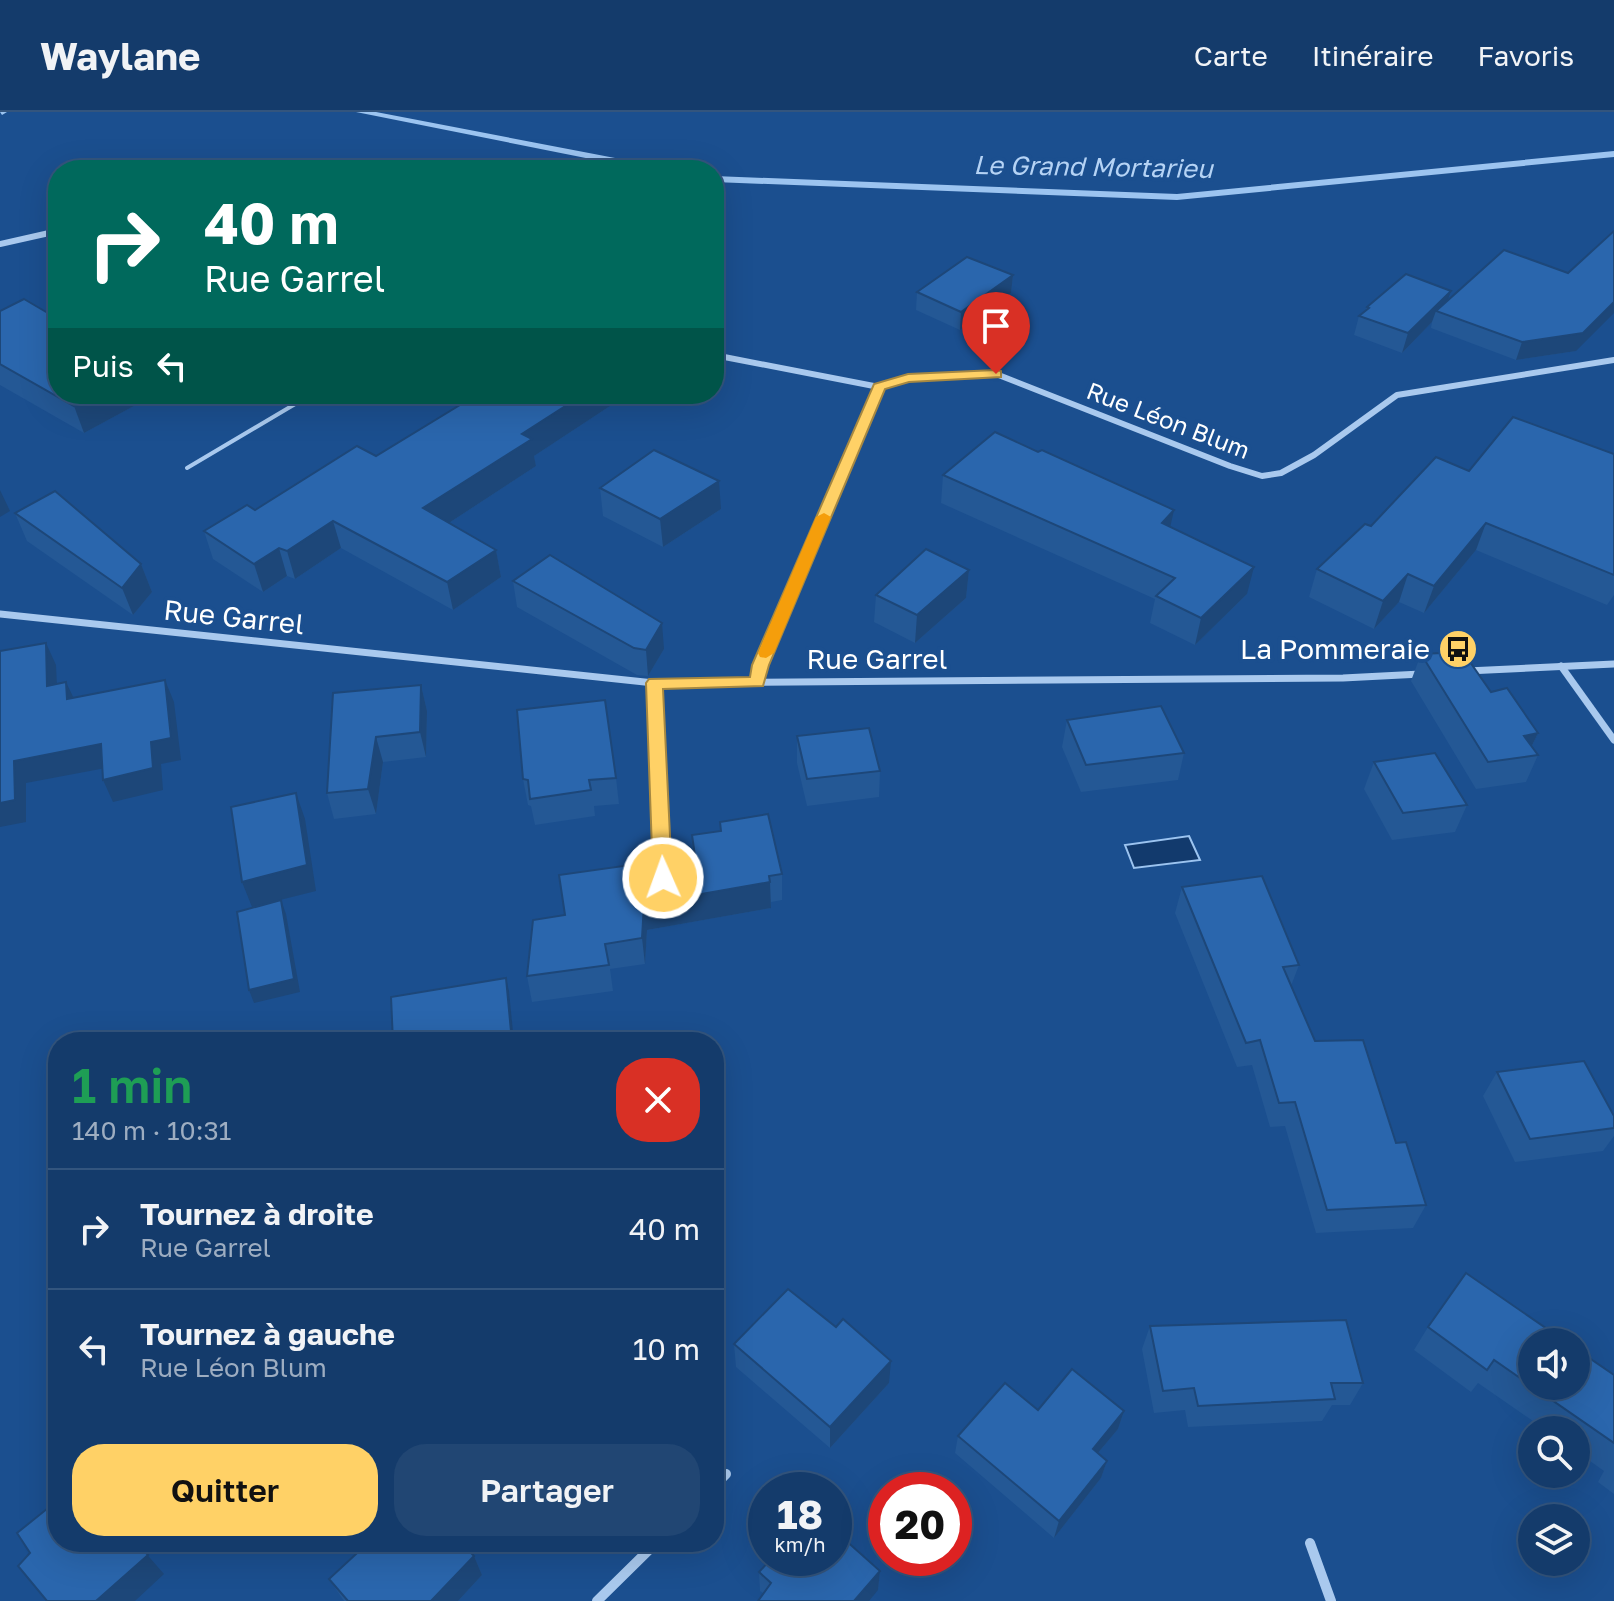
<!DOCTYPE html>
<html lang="fr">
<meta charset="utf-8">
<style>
body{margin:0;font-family:"Golos Text",sans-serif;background:#214673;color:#f1f3f6;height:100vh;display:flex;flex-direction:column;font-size:30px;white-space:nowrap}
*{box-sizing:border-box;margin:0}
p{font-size:26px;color:#9dadc1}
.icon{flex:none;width:44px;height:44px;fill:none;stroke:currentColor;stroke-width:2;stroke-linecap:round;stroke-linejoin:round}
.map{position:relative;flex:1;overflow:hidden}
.side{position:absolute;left:48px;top:920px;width:676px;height:520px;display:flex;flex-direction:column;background:#143b6b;border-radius:32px;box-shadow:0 8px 32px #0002,0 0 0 2px #33557e}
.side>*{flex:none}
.banner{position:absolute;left:48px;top:48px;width:676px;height:244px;border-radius:32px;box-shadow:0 8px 32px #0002,0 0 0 2px #33557e;background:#00695c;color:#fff;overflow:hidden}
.tools{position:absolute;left:1518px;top:1216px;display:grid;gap:16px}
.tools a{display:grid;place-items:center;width:72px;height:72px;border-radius:50%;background:#143b6b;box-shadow:0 8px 32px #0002,0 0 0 2px #33557e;font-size:40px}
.speed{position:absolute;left:748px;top:1360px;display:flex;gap:16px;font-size:40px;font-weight:700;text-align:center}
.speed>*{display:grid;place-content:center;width:104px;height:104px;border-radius:50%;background:#143b6b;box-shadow:0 8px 32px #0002,0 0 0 2px #33557e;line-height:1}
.speed small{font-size:20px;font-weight:400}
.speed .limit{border:12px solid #d22;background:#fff;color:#111}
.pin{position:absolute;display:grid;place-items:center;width:68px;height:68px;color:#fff;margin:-82px -34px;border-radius:50% 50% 50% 0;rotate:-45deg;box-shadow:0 0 8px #0007}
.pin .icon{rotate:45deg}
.me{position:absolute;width:88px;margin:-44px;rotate:358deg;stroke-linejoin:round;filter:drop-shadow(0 0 6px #0008)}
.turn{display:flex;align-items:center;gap:28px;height:168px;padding:0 24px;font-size:36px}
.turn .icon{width:104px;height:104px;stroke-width:2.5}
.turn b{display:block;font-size:56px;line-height:68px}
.then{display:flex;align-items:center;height:76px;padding:0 24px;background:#0003;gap:16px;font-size:30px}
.round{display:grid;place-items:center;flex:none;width:84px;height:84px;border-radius:32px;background:#214673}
.headline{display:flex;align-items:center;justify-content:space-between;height:136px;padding:0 24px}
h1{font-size:48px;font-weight:600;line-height:60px;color:#1e9e55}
.button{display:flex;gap:16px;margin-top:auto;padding:16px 24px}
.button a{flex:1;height:92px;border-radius:32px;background:#ffd166;color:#111;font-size:32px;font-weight:600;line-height:92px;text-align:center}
.button a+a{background:#214673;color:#f1f3f6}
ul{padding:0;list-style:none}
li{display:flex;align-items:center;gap:24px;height:120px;padding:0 24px;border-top:2px solid #33557e}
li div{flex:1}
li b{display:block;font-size:30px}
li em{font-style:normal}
header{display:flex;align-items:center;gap:48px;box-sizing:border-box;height:112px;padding:0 40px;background:#143b6b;border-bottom:2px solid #33557e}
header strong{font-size:38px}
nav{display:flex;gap:44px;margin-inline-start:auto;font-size:28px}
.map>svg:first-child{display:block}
.water{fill:#123a6d;stroke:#9cc4f0;stroke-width:2}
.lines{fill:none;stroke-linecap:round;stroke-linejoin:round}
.stream{fill:#9cc4f0;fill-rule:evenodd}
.lane-far1{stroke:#a9c9ee;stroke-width:4}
.lane{stroke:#a9c9ee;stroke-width:6}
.street-far2{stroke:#a9c9ee;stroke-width:6}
.street-far1{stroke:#a9c9ee;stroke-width:7}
.street{stroke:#a9c9ee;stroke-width:10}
.wall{fill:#245895}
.shaded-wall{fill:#1d4779}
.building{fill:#2a66ad;stroke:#1d4779;stroke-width:2}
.route{fill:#ffd166;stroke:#a68842;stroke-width:2}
.slow{fill:#f59e0b}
.labels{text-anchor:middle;stroke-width:8;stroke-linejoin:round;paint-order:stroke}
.far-street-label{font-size:24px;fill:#fff;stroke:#1b4f8f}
.far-water-label{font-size:26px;font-style:italic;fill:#b5d3f5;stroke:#1b4f8f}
.street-label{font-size:28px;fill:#fff;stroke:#1b4f8f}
.poi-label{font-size:28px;fill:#fff;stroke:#1b4f8f;text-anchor:end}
</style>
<header>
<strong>Waylane</strong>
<nav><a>Carte</a><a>Itinéraire</a><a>Favoris</a></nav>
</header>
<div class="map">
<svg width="1614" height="1489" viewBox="0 0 1614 1489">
<rect width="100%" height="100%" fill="#1b4f8f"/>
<path class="water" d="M1189,724L1200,748L1134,756L1125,733Z"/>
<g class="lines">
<g class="stream">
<path d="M0,0H7L2,3Z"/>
<path d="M356,0H376L662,55L667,58H646Z"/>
<path d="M1614,39V45L1177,88L714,70V64L1177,82Z"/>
</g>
<path class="lane-far1" d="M187,356L312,282"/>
<path class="lane" d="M654,571L662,754"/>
<g class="street-far2">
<path d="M0,132L58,119"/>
<path d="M714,243L879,275L838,370"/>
<path d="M879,275L908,266L996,262L1230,354L1262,364L1281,361L1314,343L1397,283L1614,248"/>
</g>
<g class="street-far1">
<path d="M0,502L654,571L1343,566L1421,562"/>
<path d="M1561,554L1614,628"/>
<path d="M1467,559L1614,552"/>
<path d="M758,570L760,553L839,368"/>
</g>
<g class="street">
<path d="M714,1374L726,1362"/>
<path d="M1310,1431L1331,1489"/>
<path d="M597,1489L657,1430"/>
</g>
</g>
<g class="wall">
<path d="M1013,163L1011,181L960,218L916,198L917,180Z"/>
<path d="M1448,188L1576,239L1516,248L1431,216L1432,210L1402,241L1354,223L1359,204L1366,198L1367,195Z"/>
<path d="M0,199L58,282H156L84,321L0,273Z"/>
<path d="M610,294L534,344L536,354L449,411L496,438L501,465L453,498L341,436L295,467L287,464L263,480L213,447L204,419L376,344Z"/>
<path d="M1614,342V483L1607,493L1476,438L1424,501L1399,490L1374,517L1309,485L1317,457L1371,414L1469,359Z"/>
<path d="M943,363L1170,415L1247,482L1195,533L1150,511L1155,487L941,391Z"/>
<path d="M600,376L721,397L663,435L603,404Z"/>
<path d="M15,401L141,452L152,480L133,503L27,429Z"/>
<path d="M969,458L966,486L915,531L874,510L876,483Z"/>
<path d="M513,469L664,537L648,564L637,563L517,495Z"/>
<path d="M1421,542L1491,580L1538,621L1532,634L1538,643L1526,670L1476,677L1411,569Z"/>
<path d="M421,573L427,599L426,645L383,650L376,702L334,707L327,681Z"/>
<path d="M1067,608L1184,641L1178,668L1081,680L1062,635Z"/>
<path d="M797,624L880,659L879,685L807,694L797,651Z"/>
<path d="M1374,650L1467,693L1455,720L1392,728L1364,677Z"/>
<path d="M616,666L619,692L594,694L595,704L535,713L531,694L528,693L523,667Z"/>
<path d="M692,723L782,762V788L771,790V796L647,818L645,852L610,857L613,879L532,890L527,864L565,803L693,744Z"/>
<path d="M1182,775L1299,853L1291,874L1315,929L1396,1031L1426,1093L1413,1116L1316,1121L1285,1014L1270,1015L1252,953L1237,955L1175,801Z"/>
<path d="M1497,960L1614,1004V1024L1603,1039L1515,1050L1483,984Z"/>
<path d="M1150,1214L1363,1271L1350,1293H1332L1322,1309L1188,1315L1185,1298L1154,1301L1142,1237Z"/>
<path d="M836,1215L889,1271L830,1336L736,1255L734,1232Z"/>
<path d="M1428,1215L1614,1263V1382L1598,1370L1604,1359L1576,1339V1318H1546L1478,1271L1471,1280L1414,1238Z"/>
<path d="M1038,1298L1124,1299L1118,1317L1098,1341L1107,1349L1101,1366L1054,1426L955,1341L958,1324Z"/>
<path d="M474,1444L482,1463L458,1489H344L329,1467Z"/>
<path d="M880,1459L878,1478L763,1481L760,1479L759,1460Z"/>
</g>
<g class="shaded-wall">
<path d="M1013,163L1011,181L960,218L961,200Z"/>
<path d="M1451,179L1444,199H1436L1432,210L1402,241L1408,221Z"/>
<path d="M1614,190V201L1576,239L1516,248L1522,230Z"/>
<path d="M96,282H156L84,321L74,294Z"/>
<path d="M584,282H609L610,294L534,344L536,354L429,424L423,396L522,322Z"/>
<path d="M719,369L721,397L663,435L660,407Z"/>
<path d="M0,378L10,399L0,405Z"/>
<path d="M1174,398L1168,425L1162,411Z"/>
<path d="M333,409L341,436L295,467L287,439Z"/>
<path d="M1486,411L1476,438L1424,501L1434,474Z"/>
<path d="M279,436L287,464L263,480L254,452Z"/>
<path d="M496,438L501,465L453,498L447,470Z"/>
<path d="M141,452L152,480L133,503L122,476Z"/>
<path d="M1254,455L1247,482L1195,533L1201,506Z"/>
<path d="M969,458L966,486L915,531L917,503Z"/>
<path d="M1408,462L1399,490L1374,517L1383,489Z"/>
<path d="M662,511L664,537L648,564L646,538Z"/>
<path d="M46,531L56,553L58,596L47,574Z"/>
<path d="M165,568L174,590L181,648L161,652L163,678L113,690L103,668L151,630Z"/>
<path d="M66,570L77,593L67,587Z"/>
<path d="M421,573L427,599L426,645L420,620Z"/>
<path d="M1538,621L1527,644L1524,624Z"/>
<path d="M376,625L383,650L376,702L368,677Z"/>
<path d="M101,632L111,655L26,671V710L0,715V691L14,649Z"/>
<path d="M296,681L305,707L316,779L252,795L242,770Z"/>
<path d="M770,770L771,796L647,818L645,852L642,826L644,792Z"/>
<path d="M281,788L286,802L300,880L254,891L249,878Z"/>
<path d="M506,866L509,879L514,930H512Z"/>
<path d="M891,1249L889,1271L830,1336V1315Z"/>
<path d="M1124,1299L1118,1317L1087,1354L1093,1337Z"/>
<path d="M1107,1349L1101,1366L1054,1426L1059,1409Z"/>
<path d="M136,1430L164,1462L135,1489H96Z"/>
<path d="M474,1444L482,1463L458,1489H431Z"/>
<path d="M880,1459L878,1478L869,1489H854Z"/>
</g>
<g class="building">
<path d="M1614,119V190L1583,221L1522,230L1436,199L1504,138L1568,161Z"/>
<path d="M967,145L1013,163L961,200L917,180Z"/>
<path d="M1406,162L1451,179L1408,221L1359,204L1369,196L1367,195Z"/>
<path d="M24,187L58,207V282H96L74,294L0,252V199Z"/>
<path d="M478,282H584L522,322L532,327L423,396L496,438L447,470L333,409L287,439L279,436L254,452L204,419L247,393L255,398L357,334L376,344Z"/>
<path d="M1513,305L1614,342V463L1486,411L1434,474L1408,462L1383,489L1317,457L1365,412L1371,414L1436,345L1469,359Z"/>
<path d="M995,320L1038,340L1042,338L1174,398L1162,411L1254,455L1201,506L1156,484L1175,466L943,363Z"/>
<path d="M654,338L719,369L660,407L600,376Z"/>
<path d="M55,379L141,452L122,476L15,401Z"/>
<path d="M926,437L969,458L917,503L876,483Z"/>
<path d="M550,443L662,511L646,538L634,536L513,469Z"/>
<path d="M46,531L47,574L66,570L67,587L165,568L171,626L151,630L153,656L103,668L101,632L14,649L15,688L0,691V539Z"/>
<path d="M1463,540L1491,580L1507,576L1538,621L1524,624L1538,643L1488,650L1421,542Z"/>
<path d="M421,573L420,620L376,625L368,677L327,681L333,581Z"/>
<path d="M605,588L616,666L589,668L591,678L530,687L528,668L523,667L517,598Z"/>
<path d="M1161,594L1184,641L1086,653L1067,608Z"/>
<path d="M869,616L880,659L807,667L797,624Z"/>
<path d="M1435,641L1467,693L1403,701L1374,650Z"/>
<path d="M296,681L307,753L242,770L231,695Z"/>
<path d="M768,702L782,762L769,764L770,770L644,792L642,826L605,832L609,853L527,864L533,808L565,803L559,763L695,744L692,723L721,719L720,710Z"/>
<path d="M1262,764L1299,853L1283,855L1315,929L1363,928L1396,1031L1406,1030L1426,1093L1327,1098L1295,990L1279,991L1260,928L1246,931L1182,775Z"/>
<path d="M281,788L294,867L249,878L237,800Z"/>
<path d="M506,866L512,930H393L391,885Z"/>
<path d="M1584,949L1614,1004V1016L1530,1027L1497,960Z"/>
<path d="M1466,1161L1566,1230H1532V1274H1576V1237L1614,1263V1331L1494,1248L1487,1258L1428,1215Z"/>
<path d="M788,1177L836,1215L843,1207L891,1249L830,1315L734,1232Z"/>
<path d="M1346,1208L1363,1271H1331L1335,1287L1198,1294L1194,1276L1163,1279L1150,1214Z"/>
<path d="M1072,1257L1124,1299L1093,1337L1107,1349L1059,1409L958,1324L1005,1271L1038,1298Z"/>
<path d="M58,1388V1430H136L148,1443L96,1489H47L18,1454L30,1441L17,1421Z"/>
<path d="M834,1418L880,1459L854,1489H758L771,1471L759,1460L772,1446H834Z"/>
<path d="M369,1430H461L474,1444L431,1489H348L329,1467Z"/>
</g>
<path class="route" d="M996,258L1001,259V265L909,270L885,277L769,553L763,574L663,577L672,766L669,771H656L653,766L646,571L649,567L750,565L752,553L874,272L908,262Z"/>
<path class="slow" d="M824,401L831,405L774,541L766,546L760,545L758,541L816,405Z"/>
<defs>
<symbol id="bus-disc" viewBox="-11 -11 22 22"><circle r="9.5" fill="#ffd166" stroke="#1b4f8f"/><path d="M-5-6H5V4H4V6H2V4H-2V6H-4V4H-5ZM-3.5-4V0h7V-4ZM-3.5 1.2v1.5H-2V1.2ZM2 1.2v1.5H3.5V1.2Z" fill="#111"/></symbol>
</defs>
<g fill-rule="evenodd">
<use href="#bus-disc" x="1436" y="515" width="44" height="44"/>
</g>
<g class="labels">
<g class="far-street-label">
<text transform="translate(1168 309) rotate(21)" y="8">Rue Léon Blum</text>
</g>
<g class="far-water-label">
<text transform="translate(1093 55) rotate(1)" y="9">Le Grand Mortarieu</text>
</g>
<g class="street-label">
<text transform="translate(234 505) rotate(6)" y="10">Rue Garrel</text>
<text x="877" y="557">Rue Garrel</text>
</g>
<g class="poi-label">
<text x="1430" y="547">La Pommeraie</text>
</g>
</g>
</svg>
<div class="tools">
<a><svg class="icon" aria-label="sound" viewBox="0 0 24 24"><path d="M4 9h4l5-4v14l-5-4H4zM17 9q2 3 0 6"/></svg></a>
<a><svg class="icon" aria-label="search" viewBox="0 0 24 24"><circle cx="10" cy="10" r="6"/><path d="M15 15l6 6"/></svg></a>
<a><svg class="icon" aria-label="layers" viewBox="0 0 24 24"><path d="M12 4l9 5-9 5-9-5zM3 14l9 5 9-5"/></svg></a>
</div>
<div class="speed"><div>18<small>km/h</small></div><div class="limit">20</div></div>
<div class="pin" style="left:996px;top:262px;background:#d93025"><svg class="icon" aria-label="arrive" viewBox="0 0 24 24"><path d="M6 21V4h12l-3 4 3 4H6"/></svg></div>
<svg class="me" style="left:663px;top:766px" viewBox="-20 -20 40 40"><circle r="17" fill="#ffd166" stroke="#fff" stroke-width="3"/><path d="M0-11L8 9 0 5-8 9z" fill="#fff"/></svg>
<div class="banner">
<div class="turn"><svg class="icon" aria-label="right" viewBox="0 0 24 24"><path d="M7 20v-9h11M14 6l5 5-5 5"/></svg><div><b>40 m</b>Rue Garrel</div></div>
<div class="then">Puis<svg class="icon" aria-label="left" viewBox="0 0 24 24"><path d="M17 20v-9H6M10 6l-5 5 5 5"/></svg></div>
</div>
<section class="side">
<div class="headline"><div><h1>1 min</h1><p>140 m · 10:31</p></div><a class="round" style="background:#d93025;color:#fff"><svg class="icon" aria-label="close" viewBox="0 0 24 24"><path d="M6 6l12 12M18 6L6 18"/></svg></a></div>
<ul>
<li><svg class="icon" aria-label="right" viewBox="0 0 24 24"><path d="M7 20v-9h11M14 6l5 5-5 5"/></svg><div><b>Tournez à droite</b><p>Rue Garrel</p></div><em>40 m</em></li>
<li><svg class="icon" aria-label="left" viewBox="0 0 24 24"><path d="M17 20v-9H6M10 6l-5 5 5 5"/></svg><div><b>Tournez à gauche</b><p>Rue Léon Blum</p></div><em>10 m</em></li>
</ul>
<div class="button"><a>Quitter</a><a>Partager</a></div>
</section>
</div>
